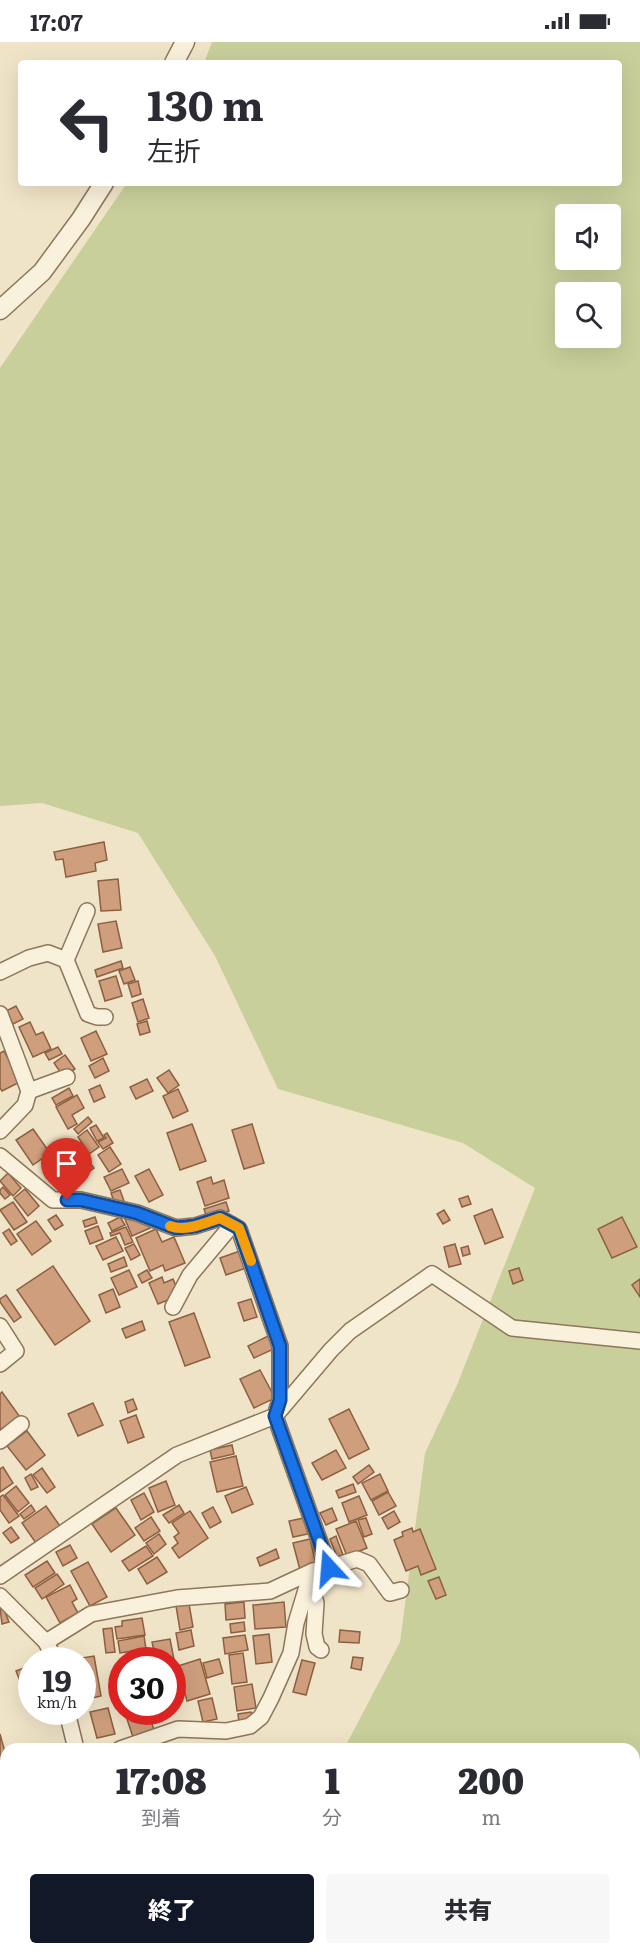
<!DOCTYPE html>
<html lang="ja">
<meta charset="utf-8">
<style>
body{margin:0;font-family:Literata,"Noto Sans JP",serif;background:#f7f7f7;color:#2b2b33;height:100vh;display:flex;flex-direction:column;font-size:22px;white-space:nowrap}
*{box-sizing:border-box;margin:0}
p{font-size:20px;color:#7c7c81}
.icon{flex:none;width:33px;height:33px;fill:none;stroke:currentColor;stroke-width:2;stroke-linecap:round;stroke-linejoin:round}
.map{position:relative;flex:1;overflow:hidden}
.panel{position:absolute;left:0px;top:1701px;width:640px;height:212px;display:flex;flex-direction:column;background:#fff;border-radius:18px 18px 0 0;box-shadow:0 6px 24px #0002}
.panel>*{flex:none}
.guide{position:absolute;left:18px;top:18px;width:604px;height:126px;border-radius:6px;box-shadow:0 6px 24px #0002;background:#fff;color:#2b2b33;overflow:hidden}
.controls{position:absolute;left:555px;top:162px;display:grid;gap:12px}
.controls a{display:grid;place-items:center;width:66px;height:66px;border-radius:6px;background:#fff;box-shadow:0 6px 24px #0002;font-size:30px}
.speed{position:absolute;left:18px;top:1605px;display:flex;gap:12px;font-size:30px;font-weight:700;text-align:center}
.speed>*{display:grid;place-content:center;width:78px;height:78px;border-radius:50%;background:#fff;box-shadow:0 6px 24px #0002;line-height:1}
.speed small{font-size:15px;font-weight:400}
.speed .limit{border:9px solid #d22;background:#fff;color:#111}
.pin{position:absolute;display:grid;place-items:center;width:51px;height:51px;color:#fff;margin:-62px -26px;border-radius:50% 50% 50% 0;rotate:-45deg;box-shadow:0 0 6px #0007}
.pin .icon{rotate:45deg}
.me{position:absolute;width:66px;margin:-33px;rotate:341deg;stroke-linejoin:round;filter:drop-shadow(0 0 4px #0008)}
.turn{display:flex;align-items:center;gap:21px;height:126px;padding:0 30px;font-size:27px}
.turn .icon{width:78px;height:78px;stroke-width:2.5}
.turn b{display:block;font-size:42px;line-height:51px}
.eta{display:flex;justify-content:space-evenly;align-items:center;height:102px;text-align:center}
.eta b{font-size:36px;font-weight:800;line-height:42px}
.button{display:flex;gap:12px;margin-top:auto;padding:12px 30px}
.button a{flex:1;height:69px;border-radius:6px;background:#111827;color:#fff;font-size:24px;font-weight:800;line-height:69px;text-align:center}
.button a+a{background:#f7f7f7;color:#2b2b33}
.status{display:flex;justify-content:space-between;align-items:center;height:42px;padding:0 30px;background:#fff;direction:ltr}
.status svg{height:16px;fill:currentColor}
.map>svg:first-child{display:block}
.green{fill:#c9cf9b;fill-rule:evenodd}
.building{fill:#cf9f7d;stroke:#8d5f41;stroke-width:1.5}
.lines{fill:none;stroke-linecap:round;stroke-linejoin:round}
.minor-casing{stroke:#8d765c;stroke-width:18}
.tertiary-casing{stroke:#8d765c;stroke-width:21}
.minor{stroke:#faf1dc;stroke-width:15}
.tertiary{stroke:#faf1dc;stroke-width:18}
.route-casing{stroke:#114b97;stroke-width:15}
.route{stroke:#1a73e8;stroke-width:10}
.slow{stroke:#f59e0b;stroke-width:10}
</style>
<div class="status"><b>17:07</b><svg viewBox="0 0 49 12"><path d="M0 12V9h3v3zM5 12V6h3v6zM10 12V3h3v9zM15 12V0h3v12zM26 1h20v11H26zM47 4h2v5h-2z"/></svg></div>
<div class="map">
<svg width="640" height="1912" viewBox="0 0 640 1912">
<rect width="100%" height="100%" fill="#f0e4c8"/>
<path class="green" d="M212,0H640V1912H300L299,1907L634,1906V1707H344L400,1600L425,1411L457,1343L535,1146L463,1101L278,1047L215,914L138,791L42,761L0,764V326L127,141H620V21H204ZM566,172H610V218H566ZM566,250H610V296H566Z"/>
<g class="building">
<path d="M104,800L107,818L95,821L96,829L66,835L63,817L56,818L54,810Z"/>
<path d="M118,837L121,868L101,869L98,839Z"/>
<path d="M116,879L122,906L103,910L98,882Z"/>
<path d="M121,919L123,926L97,935L95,928Z"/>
<path d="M130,925L135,938L124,942L119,929Z"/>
<path d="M116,934L122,954L105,959L99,939Z"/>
<path d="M138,939L141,952L132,955L128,942Z"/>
<path d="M143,957L149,976L138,980L132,961Z"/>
<path d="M16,964L23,977L13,982L6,969Z"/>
<path d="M147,979L150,990L140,993L137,982Z"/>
<path d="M30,980L36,993L43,990L51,1007L33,1015L19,985Z"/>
<path d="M96,989L107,1012L91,1019L81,996Z"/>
<path d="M58,1005L62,1012L49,1018L45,1011Z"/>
<path d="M4,1009L20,1040L2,1049L0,1046V1011Z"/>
<path d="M65,1013L75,1027L63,1034L54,1021Z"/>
<path d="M103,1016L109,1029L95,1036L89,1024Z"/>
<path d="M169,1028L179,1043L168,1051L157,1036Z"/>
<path d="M147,1037L153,1049L136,1057L130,1045Z"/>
<path d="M100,1043L105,1055L94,1060L89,1048Z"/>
<path d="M69,1046L73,1054L56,1063L52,1056Z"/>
<path d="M178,1047L188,1069L173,1076L163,1054Z"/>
<path d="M77,1053L84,1066L72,1073L77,1082L68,1087L56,1065Z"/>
<path d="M88,1075L92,1080L78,1092L74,1087Z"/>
<path d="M192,1082L206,1119L180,1128L167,1091Z"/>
<path d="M252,1082L264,1121L244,1127L232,1088Z"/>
<path d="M96,1083L104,1096L97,1099L90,1086Z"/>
<path d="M33,1087L50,1111L33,1123L16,1098Z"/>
<path d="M87,1088L99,1105L89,1112L78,1095Z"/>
<path d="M107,1091L113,1101L103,1107L98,1100L106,1096L104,1093Z"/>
<path d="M73,1098L78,1106L66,1114L75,1128L67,1133L53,1112Z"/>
<path d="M110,1105L121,1122L109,1130L98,1113Z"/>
<path d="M81,1108L94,1126L83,1134L70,1116Z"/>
<path d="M122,1127L129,1141L111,1149L104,1135Z"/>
<path d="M149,1127L163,1153L149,1160L135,1134Z"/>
<path d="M8,1131L21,1146L13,1154L0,1139Z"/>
<path d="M211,1135L213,1142L224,1138L229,1156L205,1164L197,1140Z"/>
<path d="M3,1145L10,1153L5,1157L0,1151V1148Z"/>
<path d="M25,1147L39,1164L28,1174L14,1156Z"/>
<path d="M120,1148L124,1159L115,1162L111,1151Z"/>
<path d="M468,1154L471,1162L462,1165L459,1157Z"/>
<path d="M13,1160L27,1180L14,1188L0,1168Z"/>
<path d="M226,1160L229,1169L207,1176L204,1167Z"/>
<path d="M492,1167L503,1195L485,1202L474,1174Z"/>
<path d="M444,1168L450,1178L443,1182L437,1172Z"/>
<path d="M56,1173L63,1183L55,1188L48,1178Z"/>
<path d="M95,1175L97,1181L85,1185L83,1179Z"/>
<path d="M120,1175L125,1183L112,1189L108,1181Z"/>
<path d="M622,1175L637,1205L612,1216L598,1187Z"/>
<path d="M125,1177L147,1179L150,1186L132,1194Z"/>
<path d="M36,1179L51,1199L32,1213L17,1192Z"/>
<path d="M98,1184L103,1197L90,1202L85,1189Z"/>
<path d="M126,1185L133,1200L125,1203L120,1191L111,1194L110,1191Z"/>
<path d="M9,1187L17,1199L11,1203L3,1191Z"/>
<path d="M156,1187L162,1200L174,1195L185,1221L165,1229L163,1223L150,1229L136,1196Z"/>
<path d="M116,1195L123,1209L103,1218L96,1204Z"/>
<path d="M134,1202L140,1213L131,1218L125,1206Z"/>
<path d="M455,1202L461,1222L449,1225L444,1205Z"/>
<path d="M468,1204L470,1212L463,1214L461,1206Z"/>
<path d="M240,1209L246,1226L226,1233L220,1216Z"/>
<path d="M124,1215L127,1224L111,1230L108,1222Z"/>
<path d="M53,1224L90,1279L55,1303L17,1248Z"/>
<path d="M519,1226L523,1238L513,1242L509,1229Z"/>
<path d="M129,1228L137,1245L119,1253L111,1236Z"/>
<path d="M147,1228L152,1236L142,1241L138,1233Z"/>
<path d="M162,1235L164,1241L173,1237L180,1253L158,1262L149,1241Z"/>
<path d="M640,1237V1255L632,1243Z"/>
<path d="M113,1247L120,1265L106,1271L99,1253Z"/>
<path d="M6,1253L21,1275L14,1280L0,1260V1257Z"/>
<path d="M251,1257L257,1275L244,1279L238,1261Z"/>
<path d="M194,1271L210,1315L185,1324L169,1280Z"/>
<path d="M142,1279L145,1288L126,1296L122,1287Z"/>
<path d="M270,1293L276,1306L254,1316L248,1304Z"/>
<path d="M260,1328L275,1356L254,1366L240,1337Z"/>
<path d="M2,1350L20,1375L0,1388V1352Z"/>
<path d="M133,1357L137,1367L128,1371L125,1360Z"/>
<path d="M93,1361L103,1383L78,1394L68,1372Z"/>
<path d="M349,1367L369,1407L349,1417L329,1377Z"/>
<path d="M136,1373L144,1395L128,1401L120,1379Z"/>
<path d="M27,1389L45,1413L26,1428L7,1404Z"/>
<path d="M232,1403L234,1412L212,1417L210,1408Z"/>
<path d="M336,1408L346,1426L322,1438L312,1421Z"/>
<path d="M236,1414L243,1444L217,1450L210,1420Z"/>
<path d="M369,1423L374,1430L358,1442L353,1435Z"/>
<path d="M3,1425L13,1441L0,1450V1427Z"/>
<path d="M42,1426L55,1445L47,1451L33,1433Z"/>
<path d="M31,1432L38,1445L31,1448L25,1436Z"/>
<path d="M380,1432L388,1449L371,1458L362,1441Z"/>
<path d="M166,1439L175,1463L158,1470L149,1446Z"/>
<path d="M353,1442L356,1450L339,1456L336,1449Z"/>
<path d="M16,1444L29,1461L18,1470L5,1453Z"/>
<path d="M246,1445L253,1462L232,1471L225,1454Z"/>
<path d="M388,1450L396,1464L379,1473L372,1459Z"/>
<path d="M144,1451L154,1470L141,1478L131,1458Z"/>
<path d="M3,1453L19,1474L9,1481L0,1468V1455Z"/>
<path d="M359,1454L367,1473L349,1480L342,1461Z"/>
<path d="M31,1463L35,1469L24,1477L20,1472Z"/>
<path d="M179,1463L184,1471L169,1481L163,1473Z"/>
<path d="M46,1464L62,1487L38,1504L22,1481Z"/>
<path d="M213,1465L221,1480L210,1486L202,1471Z"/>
<path d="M116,1466L135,1493L111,1510L92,1482Z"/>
<path d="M332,1466L337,1478L326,1483L320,1471Z"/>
<path d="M190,1469L208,1496L179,1516L172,1506L178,1501L174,1495L179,1491L172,1481Z"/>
<path d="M394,1469L400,1480L388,1487L382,1476Z"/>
<path d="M151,1475L160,1489L144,1499L135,1486Z"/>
<path d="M304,1476L308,1492L293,1495L289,1479Z"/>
<path d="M366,1476L372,1492L364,1495L358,1478Z"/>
<path d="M356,1479L367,1506L347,1514L336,1487Z"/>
<path d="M11,1485L19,1496L11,1501L3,1491Z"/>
<path d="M412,1486L413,1490L420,1487L436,1527L421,1533L418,1524L406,1529L394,1498L403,1494L402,1490Z"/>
<path d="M159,1492L166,1502L154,1512L146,1501Z"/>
<path d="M336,1494L343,1513L337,1515L330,1497Z"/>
<path d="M310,1497L316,1523L300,1528L293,1501Z"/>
<path d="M70,1503L77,1516L63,1524L56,1510Z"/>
<path d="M146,1504L153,1514L129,1529L122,1519Z"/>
<path d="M276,1507L279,1516L260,1524L257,1516Z"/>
<path d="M157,1515L167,1530L147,1542L138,1527Z"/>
<path d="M47,1519L55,1531L33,1545L25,1533Z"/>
<path d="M88,1520L107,1555L90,1564L71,1529Z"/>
<path d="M57,1532L64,1542L42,1557L35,1546Z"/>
<path d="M439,1535L446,1553L436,1557L428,1539Z"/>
<path d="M70,1543L77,1557L72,1560L78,1571L60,1581L46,1555Z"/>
<path d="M244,1560L245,1576L226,1578L225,1562Z"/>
<path d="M284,1560L286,1585L255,1587L253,1563Z"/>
<path d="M189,1562L193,1585L180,1588L176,1564Z"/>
<path d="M3,1565L9,1580L2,1582L0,1566Z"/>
<path d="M142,1576L145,1593L117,1597L115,1585L122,1584V1579Z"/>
<path d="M244,1580L245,1589L231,1591L230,1582Z"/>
<path d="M112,1586L115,1610L106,1611L103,1587Z"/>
<path d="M191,1588L194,1604L179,1608L176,1591Z"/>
<path d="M340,1588L360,1590L359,1601L339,1600Z"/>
<path d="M269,1592L272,1620L256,1622L253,1594Z"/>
<path d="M245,1593L248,1608L225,1612L223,1596Z"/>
<path d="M144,1594L146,1607L120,1611L118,1599Z"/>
<path d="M170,1597L175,1623L172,1624V1618H156L152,1600Z"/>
<path d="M150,1610L152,1618H138L136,1614Z"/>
<path d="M243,1611L247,1640L232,1642L229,1613Z"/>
<path d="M94,1614L101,1654L83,1658L82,1618L76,1617Z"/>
<path d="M353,1615L363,1616L361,1628L351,1626Z"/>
<path d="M200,1617L210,1652L187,1659L178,1624Z"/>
<path d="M219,1617L223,1631L207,1636L203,1621Z"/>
<path d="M302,1618L315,1621L306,1653L293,1650Z"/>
<path d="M32,1623V1667H31L16,1629Z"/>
<path d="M252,1642L256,1666L237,1669L234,1645Z"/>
<path d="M212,1656L217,1677L203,1680L198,1659Z"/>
<path d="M108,1666L115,1692L97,1696L90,1670Z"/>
<path d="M130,1670H148L155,1691L134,1698L125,1671Z"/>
<path d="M251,1670L253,1678L239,1680L238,1672Z"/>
<path d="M0,1692L6,1714V1718L0,1719Z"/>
<path d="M6,1729V1758L0,1760V1731Z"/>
<path d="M6,1770V1796L0,1797V1771Z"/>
<path d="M98,1906H112L114,1912H100Z"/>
<path d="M178,1906L180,1912H150L148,1907Z"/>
</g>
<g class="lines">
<defs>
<g id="minor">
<path d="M66,918L87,869"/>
<path d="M0,930L29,916L48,911L66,918L88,972L97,975H105"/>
<path d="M0,972L29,1049L25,1063L0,1089"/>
<path d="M29,1049L67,1035"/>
<path d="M0,1114L53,1158H81L137,1171L176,1186L195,1184L220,1176L239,1187L280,1304V1358L275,1374L329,1526L313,1529L270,1549L177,1556L91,1572L46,1600"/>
<path d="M173,1265L190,1233L232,1183"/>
<path d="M0,1284L16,1309L0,1322"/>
<path d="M0,1399L21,1382"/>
<path d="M329,1526L357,1517L369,1522L390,1551L401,1548"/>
<path d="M0,1534L177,1413L275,1374L331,1308L350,1289L432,1232L512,1286L640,1299"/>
<path d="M309,1538L316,1561L314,1592L317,1605L321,1608"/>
<path d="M0,1554L46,1600L55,1618"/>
<path d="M67,1670L76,1707"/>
<path d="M120,1707L178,1687L226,1689L250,1684L261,1675L271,1656L291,1611L296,1581L309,1538L313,1529"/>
<path d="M125,1906L127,1912"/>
</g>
<g id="tertiary">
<path d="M174,21L185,0"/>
<path d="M0,268L42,230L81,177L104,141"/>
</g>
</defs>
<use href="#minor" class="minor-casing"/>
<use href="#tertiary" class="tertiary-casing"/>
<use href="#minor" class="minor"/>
<use href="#tertiary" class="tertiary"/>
</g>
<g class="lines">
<defs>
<path id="route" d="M67,1158H81L137,1171L176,1186L195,1184L220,1176L239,1186L280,1304V1358L275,1374L329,1526"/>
</defs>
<use href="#route" class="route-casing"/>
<use href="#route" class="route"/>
<path class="slow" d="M170,1184C186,1190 205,1181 220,1176L239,1186L251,1219"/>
</g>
</svg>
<div class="controls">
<a><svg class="icon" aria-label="sound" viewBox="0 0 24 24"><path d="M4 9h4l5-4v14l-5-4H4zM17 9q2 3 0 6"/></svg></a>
<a><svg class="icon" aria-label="search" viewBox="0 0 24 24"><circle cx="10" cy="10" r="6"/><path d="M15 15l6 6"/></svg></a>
</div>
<div class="speed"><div>19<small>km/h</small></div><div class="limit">30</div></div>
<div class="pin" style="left:67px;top:1158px;background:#d93025"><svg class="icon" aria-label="arrive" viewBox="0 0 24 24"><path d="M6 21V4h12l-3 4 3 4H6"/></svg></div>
<svg class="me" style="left:329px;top:1526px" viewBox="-20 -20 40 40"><path d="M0-17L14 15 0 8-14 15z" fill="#1a73e8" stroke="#fff" stroke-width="4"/></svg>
<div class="guide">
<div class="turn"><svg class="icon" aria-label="left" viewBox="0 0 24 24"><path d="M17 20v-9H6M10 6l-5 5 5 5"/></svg><div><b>130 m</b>左折</div></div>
</div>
<section class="panel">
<div class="eta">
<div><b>17:08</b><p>到着</p></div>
<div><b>1</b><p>分</p></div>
<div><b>200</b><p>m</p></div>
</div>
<div class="button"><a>終了</a><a>共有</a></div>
</section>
</div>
